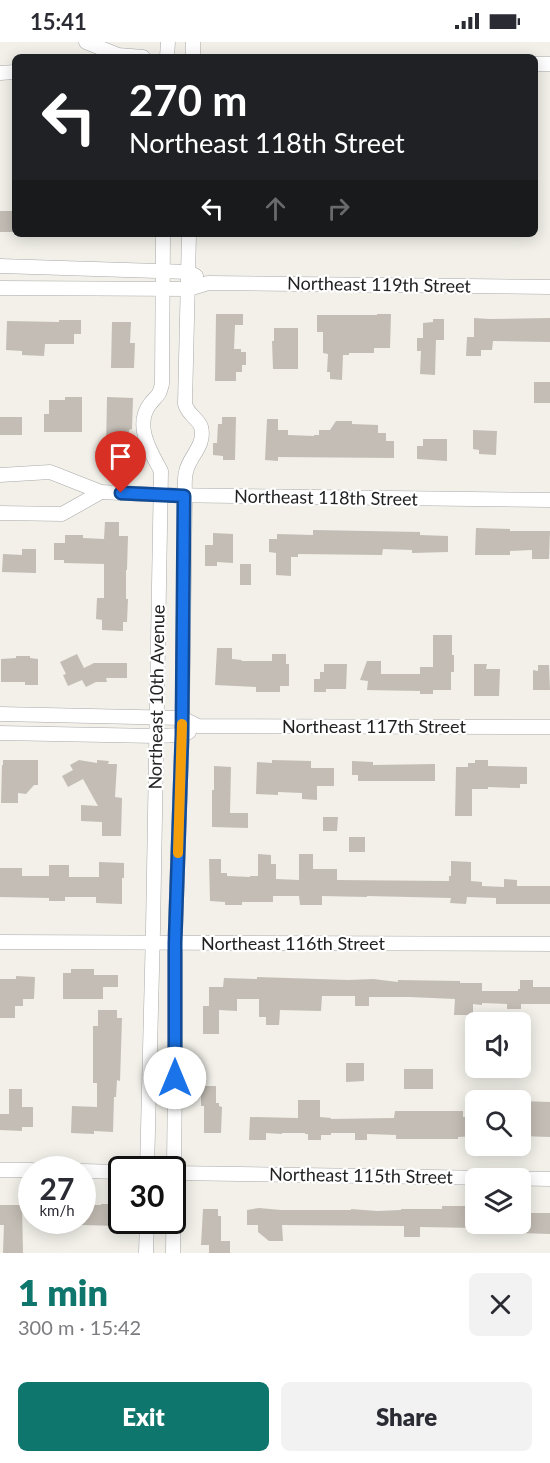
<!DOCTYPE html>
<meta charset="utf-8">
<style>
body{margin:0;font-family:Lato,sans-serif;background:#f2f2f3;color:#2b2b33;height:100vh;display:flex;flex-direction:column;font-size:22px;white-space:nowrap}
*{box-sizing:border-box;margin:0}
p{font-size:20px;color:#7c7c81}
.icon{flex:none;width:33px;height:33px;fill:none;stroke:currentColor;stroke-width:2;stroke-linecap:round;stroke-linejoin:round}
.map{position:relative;height:1211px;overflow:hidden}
.details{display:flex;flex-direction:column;background:#fff;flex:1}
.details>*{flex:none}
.top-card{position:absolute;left:12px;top:12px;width:526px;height:183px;border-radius:9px;box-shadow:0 3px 15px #0003;background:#202124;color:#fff;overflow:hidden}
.controls{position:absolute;left:465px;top:970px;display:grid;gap:12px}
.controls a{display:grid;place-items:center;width:66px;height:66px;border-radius:9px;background:#fff;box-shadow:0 3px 15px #0003;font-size:30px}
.speed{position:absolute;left:18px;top:1114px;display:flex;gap:12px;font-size:30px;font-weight:700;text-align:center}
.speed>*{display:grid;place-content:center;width:78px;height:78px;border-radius:50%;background:#fff;box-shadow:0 3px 15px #0003;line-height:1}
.speed small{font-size:15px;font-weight:400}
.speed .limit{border:3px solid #111;border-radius:9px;background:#fff;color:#111}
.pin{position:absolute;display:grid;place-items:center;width:51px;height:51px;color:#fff;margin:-62px -26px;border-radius:50% 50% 50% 0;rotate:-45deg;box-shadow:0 0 6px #0007}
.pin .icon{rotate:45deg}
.me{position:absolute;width:66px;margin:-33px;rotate:0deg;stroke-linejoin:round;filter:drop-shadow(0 0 4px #0008)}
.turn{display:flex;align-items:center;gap:21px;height:126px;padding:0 18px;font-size:27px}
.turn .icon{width:78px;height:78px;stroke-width:2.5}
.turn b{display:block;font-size:42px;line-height:51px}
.lanes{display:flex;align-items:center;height:57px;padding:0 18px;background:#0003;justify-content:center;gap:30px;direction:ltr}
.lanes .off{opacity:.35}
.round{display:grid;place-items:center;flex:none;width:63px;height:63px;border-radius:9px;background:#f2f2f3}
.summary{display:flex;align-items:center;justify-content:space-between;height:102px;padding:0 18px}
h1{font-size:36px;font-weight:800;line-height:45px;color:#0f766e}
.cta{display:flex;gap:12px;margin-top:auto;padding:12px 18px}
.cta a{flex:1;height:69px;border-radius:9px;background:#0f766e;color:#fff;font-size:24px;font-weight:800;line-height:69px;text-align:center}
.cta a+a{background:#f2f2f3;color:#2b2b33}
.status{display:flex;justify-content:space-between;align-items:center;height:42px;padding:0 30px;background:#fff;direction:ltr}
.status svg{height:16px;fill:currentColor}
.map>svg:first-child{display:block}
.building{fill:#c3bdb5}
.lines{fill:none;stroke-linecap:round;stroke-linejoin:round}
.street-casing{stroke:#a9a9a9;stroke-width:15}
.street{stroke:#fff;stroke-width:14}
.route-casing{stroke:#114b97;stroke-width:15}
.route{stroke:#1a73e8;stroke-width:10}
.slow{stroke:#f59e0b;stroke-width:10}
.labels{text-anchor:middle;stroke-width:4.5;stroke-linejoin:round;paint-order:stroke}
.street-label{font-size:18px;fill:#222;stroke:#fff}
</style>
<div class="status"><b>15:41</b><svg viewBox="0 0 49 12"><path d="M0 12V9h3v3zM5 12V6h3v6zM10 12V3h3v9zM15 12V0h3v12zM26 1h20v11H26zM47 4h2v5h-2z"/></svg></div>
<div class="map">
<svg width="550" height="1211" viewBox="0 0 550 1211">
<rect width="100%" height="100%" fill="#f2f0e9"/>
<g class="building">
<rect x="0" y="169" width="15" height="21"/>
<path d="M216,272H243V283H235L234,307H241V310H246V323H242V330H236V339H215Z"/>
<path d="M377,272H391L390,306H374V311H349V313H343L342,338L330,337V330H327L328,312L323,311V290H317V273H377Z"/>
<path d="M474,276L489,277L550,276V300L493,299L492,308H481V314H466L467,295H474Z"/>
<path d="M433,277H444V298H436L435,333L420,332L421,309H417V296H423V281L433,280Z"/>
<path d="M59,278H81V292H74V302H45L44,314L22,313V309L6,308L7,279L59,280Z"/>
<path d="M112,280H131L130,301H135L134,326H111Z"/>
<path d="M274,286H298V327H273L272,299H274Z"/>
<rect x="534" y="340" width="16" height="21"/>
<path d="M65,355H82V390H44V372H49V358H65Z"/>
<path d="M107,355L133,356L132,387L129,388V396L126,395V408L117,407V410H106Z"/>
<rect x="0" y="375" width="22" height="18"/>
<path d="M222,375H236L235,418H223V414L213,413V401H217L218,382H222Z"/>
<path d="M267,377H278V388H288V393L314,394V393H319V388H330L336,379H352V382L378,383V391H386V399H394V416L278,415V419L265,418Z"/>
<path d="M473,388L497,389L496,413L479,412V408L473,407Z"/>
<path d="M423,397H447V419L417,417V404H423Z"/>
<path d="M105,480H119V494H128L127,528H126V557H128L127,580H123V589L102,588V578L96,577L97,556H104V522L64,521V518H54V501H65V493H83V496L104,497Z"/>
<path d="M476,486L510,487V489H550L549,517H532V508L510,509V513H475Z"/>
<path d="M313,488L420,490V493L448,494V510L412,511V508L383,507L382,513L298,512V515H291V534L276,533V511L269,510V497H277V492L313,493Z"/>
<path d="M213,491L233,492V521L217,520V524H205V503H213Z"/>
<path d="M22,507H36V531L2,530L3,512L22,513Z"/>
<rect x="240" y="522" width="11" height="21"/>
<path d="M433,593H452V613H454V630H451V648H433V652H420V649L367,648L368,639L360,638L367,619H381V632H420V625H433Z"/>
<path d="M217,606H232V617L242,618L241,619H272V612H286V622H289V644H280V650H256V645L215,643Z"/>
<path d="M77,612L84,626L94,621H127V636H106L107,640H96L86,645L82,638L68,644L63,633L66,632L60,620Z"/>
<path d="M16,614H30V616L38,617V643H25V640H1V617L16,616Z"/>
<path d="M324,622H347L346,647H326V650H314V637H320V630H324Z"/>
<path d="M474,622H487L486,627H500L499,654H474Z"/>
<path d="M538,623H549L550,648H533V628L538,629Z"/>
<path d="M3,718H38V743H34L26,752L18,751V761H1L2,723H3Z"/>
<path d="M79,718L97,721V718L109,719L108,722H117L115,755L122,756L121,794H102V780L81,779V763L98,764L83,737L68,745L62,734L73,728L70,723Z"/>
<path d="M272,718L311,719V726H334V744H317V758L302,757V751L278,750V753L256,752L257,720L272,721Z"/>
<path d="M475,718H488V724L527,725V742H520V746L488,745V747H472V774H455L456,725H468V721H475Z"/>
<path d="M352,719L373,720V723L435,722V739H358V733H352Z"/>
<path d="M214,724L231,725L230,771H248V786L212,785V748H214Z"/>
<path d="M323,775H338L337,789H323Z"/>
<rect x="349" y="795" width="16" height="15"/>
<path d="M258,812L271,813V822H276V837L299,838V812H313V827H337V838L449,839V834H451V819L471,820V839L482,840V844L504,845V837L517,838V844H550V862H496V856L467,855L466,862L450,861L451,856L367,854V855L322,854V863H300L299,854H273V860H242V863H225V860L210,859L209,817H221V831H227V834L250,835V834H258Z"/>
<path d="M99,820L124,821V836H122V862L96,861V855H65V859H49V856L0,855V826H22V834H49V823H69V835H99Z"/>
<path d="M71,927H94V933H118V945H103V957H63V931H71Z"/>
<path d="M16,934L35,935L34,957H23V964H15V976H0V937H16Z"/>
<path d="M257,935L348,938L373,937L398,940V938L460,939V941H482V949H518V947H520V938H533V945H550V962H521V967H507V962L482,961V963L473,962V973H454L455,957L409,955H369V964H355V954H322L321,969L280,968L279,983H266V975H259V957H237V969L219,968V992H203V964H209V945H223L224,936L257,937Z"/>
<path d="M98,968H117V976H122L120,1039L117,1038L116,1055H114L113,1090L94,1089V1092L71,1091L72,1064L97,1065V1041H93V984H98Z"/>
<path d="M346,1021H364V1039L346,1040Z"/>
<rect x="404" y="1027" width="29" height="20"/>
<path d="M201,1044H216V1061H219V1064L222,1065L221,1091H204V1064H201Z"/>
<path d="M9,1047H22V1065H33V1085H22V1089L0,1088V1072H9Z"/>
<path d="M298,1058H320V1075L331,1076V1077L394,1076L395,1069H463V1075H476V1094L458,1095V1097H396V1093L367,1092V1098H355V1091H331V1093H321V1098H308V1092H305V1091H282V1092L266,1091V1098H249L250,1075L298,1076Z"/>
<path d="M520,1059L550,1060V1095L520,1094Z"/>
<path d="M101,1162H118V1184L82,1183V1165H85V1163H101Z"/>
<path d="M0,1163H22L23,1211H3L4,1183H0Z"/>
<path d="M442,1164H476V1186L420,1185V1195H404V1184L282,1183L283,1199H269L258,1190V1183H247V1168L259,1166L281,1168H351V1167L377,1169L401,1168V1167H442Z"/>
<path d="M203,1167H218V1174H221V1199H230V1211H209V1203H201Z"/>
<path d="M520,1171H550V1192L520,1191Z"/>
</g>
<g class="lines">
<defs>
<g id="street">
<path d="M86,0L118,13L143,15"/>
<path d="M167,15L168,0"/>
<path d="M193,15V0"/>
<path d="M536,22H550"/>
<path d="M0,31L15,30"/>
<path d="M0,224L189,230L196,234"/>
<path d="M0,246L189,247L208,241L550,245"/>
<path d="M0,433L50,430L101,450L161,453L550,458"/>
<path d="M0,471L62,472L101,450"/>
<path d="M0,672L182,676L198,684L550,685"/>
<path d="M0,691L156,694L182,693L189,690"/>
<path d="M0,900L550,902"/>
<path d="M0,1128H32"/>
<path d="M147,1128L153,888L161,429C150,409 134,383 150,362C157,353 159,355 162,342L163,192"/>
<path d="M82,1129L122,1130"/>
<path d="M172,1131L550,1137"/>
<path d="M146,1211L147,1179"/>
<path d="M173,1211L175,1036V901L182,693L185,454C185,446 184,437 186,430C189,414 206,404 201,385C198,376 188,373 185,362L189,192"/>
</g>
</defs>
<use href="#street" class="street-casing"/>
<use href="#street" class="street"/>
</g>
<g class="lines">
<defs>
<path id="route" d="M121,451L184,454L182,693L175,901V1036"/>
</defs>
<use href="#route" class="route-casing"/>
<use href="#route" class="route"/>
<path class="slow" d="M178,811L182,682"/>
</g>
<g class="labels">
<g class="street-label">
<text transform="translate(379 243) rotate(1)" y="6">Northeast 119th Street</text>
<text transform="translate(326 456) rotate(1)" y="6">Northeast 118th Street</text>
<text transform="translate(157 655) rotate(-89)" y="6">Northeast 10th Avenue</text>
<text x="374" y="691">Northeast 117th Street</text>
<text x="293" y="908">Northeast 116th Street</text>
<text transform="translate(361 1134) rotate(1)" y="6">Northeast 115th Street</text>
</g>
</g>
</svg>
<div class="controls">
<a><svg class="icon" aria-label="sound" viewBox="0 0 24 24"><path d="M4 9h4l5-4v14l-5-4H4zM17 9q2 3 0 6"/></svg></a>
<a><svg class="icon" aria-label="search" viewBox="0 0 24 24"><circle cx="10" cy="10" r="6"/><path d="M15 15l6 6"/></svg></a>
<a><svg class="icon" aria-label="layers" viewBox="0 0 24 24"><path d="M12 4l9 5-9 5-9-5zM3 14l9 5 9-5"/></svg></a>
</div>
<div class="speed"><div>27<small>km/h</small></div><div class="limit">30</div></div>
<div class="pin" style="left:121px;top:451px;background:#d93025"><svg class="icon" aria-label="arrive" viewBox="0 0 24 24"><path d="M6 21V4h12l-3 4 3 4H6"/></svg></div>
<svg class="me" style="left:175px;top:1036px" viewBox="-20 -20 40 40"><circle r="19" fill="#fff"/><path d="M0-13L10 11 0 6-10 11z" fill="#1a73e8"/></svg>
<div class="top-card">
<div class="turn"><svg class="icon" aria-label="left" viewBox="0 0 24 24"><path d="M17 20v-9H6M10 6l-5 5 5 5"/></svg><div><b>270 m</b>Northeast 118th Street</div></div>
<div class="lanes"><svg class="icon" aria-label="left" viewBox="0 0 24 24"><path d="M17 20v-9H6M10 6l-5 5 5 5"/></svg><svg class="icon off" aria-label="ahead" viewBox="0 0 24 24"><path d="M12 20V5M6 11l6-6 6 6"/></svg><svg class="icon off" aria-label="right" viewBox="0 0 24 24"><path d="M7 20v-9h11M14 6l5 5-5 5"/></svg></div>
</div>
</div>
<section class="details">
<div class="summary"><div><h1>1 min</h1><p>300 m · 15:42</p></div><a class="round"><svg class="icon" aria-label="close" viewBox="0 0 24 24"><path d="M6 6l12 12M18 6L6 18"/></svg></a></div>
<div class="cta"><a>Exit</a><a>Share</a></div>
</section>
